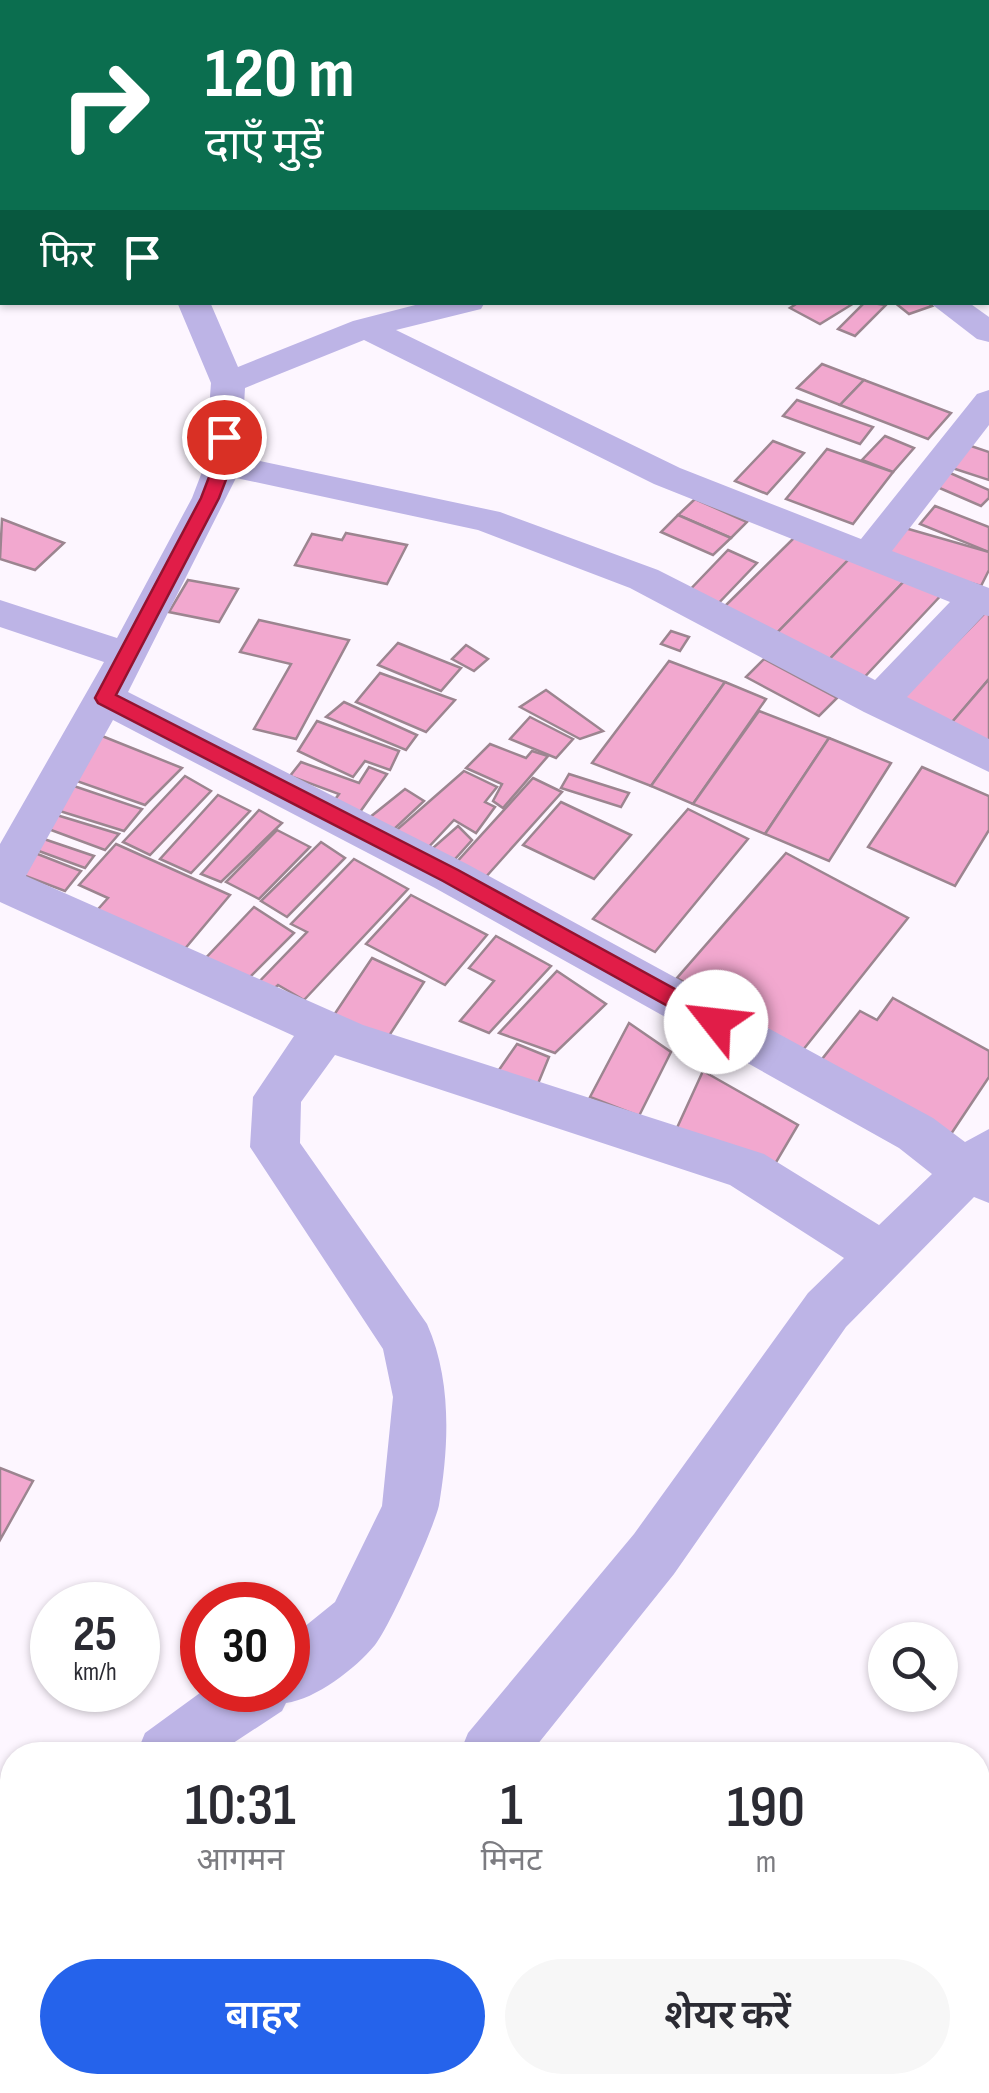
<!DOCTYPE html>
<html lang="hi">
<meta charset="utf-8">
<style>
body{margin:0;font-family:"Sofia Sans Condensed","Noto Sans Devanagari",sans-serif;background:#f7f7f7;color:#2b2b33;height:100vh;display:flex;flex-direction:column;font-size:38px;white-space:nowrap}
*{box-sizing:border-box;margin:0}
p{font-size:32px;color:#7c7c81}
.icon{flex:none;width:55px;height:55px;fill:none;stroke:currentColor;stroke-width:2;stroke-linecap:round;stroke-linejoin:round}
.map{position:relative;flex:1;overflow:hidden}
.sheet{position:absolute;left:0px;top:1742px;width:990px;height:352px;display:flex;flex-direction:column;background:#fff;border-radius:40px 40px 0 0;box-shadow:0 2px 8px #0004}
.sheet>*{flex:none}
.top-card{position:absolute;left:0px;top:0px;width:990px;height:305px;box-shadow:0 2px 8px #0004;background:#0b6e4f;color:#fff;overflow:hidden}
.tools{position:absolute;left:868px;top:1622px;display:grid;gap:20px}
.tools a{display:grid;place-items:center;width:90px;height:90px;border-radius:50%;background:#fff;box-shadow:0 2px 8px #0004;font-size:50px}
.speed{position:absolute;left:30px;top:1582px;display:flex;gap:20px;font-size:50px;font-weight:700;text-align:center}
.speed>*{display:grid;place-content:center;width:130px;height:130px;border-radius:50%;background:#fff;box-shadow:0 2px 8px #0004;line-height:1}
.speed small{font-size:25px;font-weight:400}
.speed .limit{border:15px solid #d22;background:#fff;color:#111}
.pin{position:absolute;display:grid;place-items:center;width:85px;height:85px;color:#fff;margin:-42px;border:5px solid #fff;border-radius:50%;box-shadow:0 2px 10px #0007}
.me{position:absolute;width:110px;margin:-55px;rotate:299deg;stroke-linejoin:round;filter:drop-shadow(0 0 8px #0008)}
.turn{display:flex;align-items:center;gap:35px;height:210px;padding:0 40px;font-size:45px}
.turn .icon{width:130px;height:130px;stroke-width:2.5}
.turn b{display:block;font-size:70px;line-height:85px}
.then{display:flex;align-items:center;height:95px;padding:0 40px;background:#0003;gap:20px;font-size:38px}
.eta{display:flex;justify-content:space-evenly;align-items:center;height:170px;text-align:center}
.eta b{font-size:60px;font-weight:600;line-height:70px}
.action{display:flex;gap:20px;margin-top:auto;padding:20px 40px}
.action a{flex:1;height:115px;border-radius:60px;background:#2563eb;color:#fff;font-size:40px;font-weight:600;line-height:115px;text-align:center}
.action a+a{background:#f7f7f7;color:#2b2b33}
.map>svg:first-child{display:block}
.building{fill:#f2a8cf;stroke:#9c8590;stroke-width:2.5}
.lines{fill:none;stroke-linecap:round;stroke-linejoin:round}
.street{fill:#bdb4e6;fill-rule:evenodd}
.secondary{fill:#a091db;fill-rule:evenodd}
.route{fill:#e11d48;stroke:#92132f;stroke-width:2.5}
</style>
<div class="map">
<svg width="989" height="2093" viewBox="0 0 989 2093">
<rect width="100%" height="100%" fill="#fdf6ff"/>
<g class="building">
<path d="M799,302H847L851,305L820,324L790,308Z"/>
<path d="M865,302L886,305L855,336L838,329Z"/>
<path d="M894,302H927L932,306L909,314Z"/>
<path d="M822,364L864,380L840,405L797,388Z"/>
<path d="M864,380L951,413L928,439L840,405Z"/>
<path d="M797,400L873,427L860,444L783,416Z"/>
<path d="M885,436L914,448L893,472L862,460Z"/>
<path d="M773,441L804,453L767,494L735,481Z"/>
<path d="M959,442L989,452V480L943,465Z"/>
<path d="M827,449L893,472L853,524L786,499Z"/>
<path d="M941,469L989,490V498L981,506L928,483Z"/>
<path d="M695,499L747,522L731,538L678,515Z"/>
<path d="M935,506L989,527V552L920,524Z"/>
<path d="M678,515L731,538L713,555L661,532Z"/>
<path d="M2,519L64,543L35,570L0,559Z"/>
<path d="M898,526L989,552V570L981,586L881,557Z"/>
<path d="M346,533L407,545L387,584L295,565L312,534L342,540Z"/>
<path d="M799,533L854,554L771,639L719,612Z"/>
<path d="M728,550L757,563L712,610L683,597Z"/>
<path d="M854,554L911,574L822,667L771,639Z"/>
<path d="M911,574L946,590L858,684L822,667Z"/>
<path d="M188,580L238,589L219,622L169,612Z"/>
<path d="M989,609V679L947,728L897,703Z"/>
<path d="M259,620L349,640L296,739L254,729L291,664L240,652Z"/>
<path d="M671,631L689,637L680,651L661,644Z"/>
<path d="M398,643L461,668L441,691L378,665Z"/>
<path d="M466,645L488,659L474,671L452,659Z"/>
<path d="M764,659L837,698L819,716L746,677Z"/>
<path d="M669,661L725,682L651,786L592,763Z"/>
<path d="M380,673L455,700L426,732L356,702Z"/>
<path d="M989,679V748L947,728Z"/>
<path d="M725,682L766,699L693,804L651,786Z"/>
<path d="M546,690L603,731L580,739L520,707Z"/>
<path d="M344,702L417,735L406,750L326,717Z"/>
<path d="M759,711L829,738L765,834L693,804Z"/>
<path d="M530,717L573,739L556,758L510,739Z"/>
<path d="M317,721L399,751L390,770L365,761L353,777L298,751Z"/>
<path d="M102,736L182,768L145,805L68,778Z"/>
<path d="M829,738L891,763L829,861L765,834Z"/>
<path d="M490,744L526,758L532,751L548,756L503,808L493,801L502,784L466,768Z"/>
<path d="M301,762L359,783L369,767L387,774L355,819L327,810L339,794L290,776Z"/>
<path d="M922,767L989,796V830L955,886L868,847Z"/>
<path d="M464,771L497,787L485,802L495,807L476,833L454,820L424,852L392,834Z"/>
<path d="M569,774L629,793L621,807L561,788Z"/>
<path d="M185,776L211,791L150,855L123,842Z"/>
<path d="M533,778L562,792L484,879L455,864Z"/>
<path d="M65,783L142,809L124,831L50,808Z"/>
<path d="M405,789L424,801L391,832L369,818Z"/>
<path d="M218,795L250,811L191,873L160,859Z"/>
<path d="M561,802L631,835L594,879L523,845Z"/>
<path d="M688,809L748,839L655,952L593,919Z"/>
<path d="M259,810L282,823L221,882L201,874Z"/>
<path d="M50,813L119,834L105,850L43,827Z"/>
<path d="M458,826L472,840L447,868L426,854Z"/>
<path d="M277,830L310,847L259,899L226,882Z"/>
<path d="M35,836L94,856L85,868L28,847Z"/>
<path d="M321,842L345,858L287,917L261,901Z"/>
<path d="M116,844L230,895L178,957L91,917L108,898L79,885Z"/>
<path d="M35,853L81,871L65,891L23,875Z"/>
<path d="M786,853L908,918L803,1050L677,978Z"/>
<path d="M354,859L408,889L304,1000L278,985L267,995L254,987L307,932L291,924Z"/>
<path d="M411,895L487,935L445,985L366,944Z"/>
<path d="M254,907L294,933L243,984L202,962Z"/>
<path d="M496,936L551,966L489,1033L460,1021L494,981L469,968Z"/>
<path d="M372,958L424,982L383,1045L330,1021Z"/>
<path d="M557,971L606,1004L555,1053L499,1033Z"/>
<path d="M893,998L989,1051V1077L945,1143L815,1068L860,1011L877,1020Z"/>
<path d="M629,1023L671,1052L639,1116L590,1097Z"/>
<path d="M517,1044L549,1057L535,1091L494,1077Z"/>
<path d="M703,1071L798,1125L775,1164L676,1130Z"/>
<path d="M0,1468L33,1481L0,1540Z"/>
</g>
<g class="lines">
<g class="street">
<path d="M32,0H62L64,2H34Z"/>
<path d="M452,0H484L486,2H454Z"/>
<path d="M0,75L2,76V95L0,94Z"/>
<rect x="988" y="132" width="1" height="18"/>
<path d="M177,302H210L238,367L353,321L427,302H485L481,309L396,330L680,468L861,539L977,394L989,390V425L892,551L989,588V616L984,615L907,697L989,739V772L864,712L630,588L478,530L236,478L128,692L467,864L933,1118L965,1142L989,1129V1203L974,1197L846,1327L674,1574L529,1755H459L468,1733L634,1534L808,1293L844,1258L730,1185L335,1055L301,1102L300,1143L427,1324C452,1380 449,1446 439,1505C435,1526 388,1630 375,1645C355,1669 316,1699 286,1703L282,1711L215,1755H136L145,1733L204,1690H288V1640L335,1602L382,1506L393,1397L383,1349L250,1147L253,1097L294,1036L0,902V844L104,662L0,627V600L117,638L192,498L205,464L211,383ZM364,340L654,484L950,602L875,680L658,570L500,512L241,457L245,388ZM113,720L435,888L899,1148L932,1174L879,1225L764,1154L363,1025L26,876Z"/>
<path d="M929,302H968L989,317V342L977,339Z"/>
<rect x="978" y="1976" width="11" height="66"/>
<path d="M12,2067V2082H74L71,2093H3Z"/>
</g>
<path class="secondary" d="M163,2082H296L300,2093H159Z"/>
</g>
<path class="route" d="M224,432L233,437L232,464L219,498L116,695L458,870L724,1016L728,1022L724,1029H709L443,881L98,703L95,698L201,498L214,464L216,437Z"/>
</svg>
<div class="tools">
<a><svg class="icon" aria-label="search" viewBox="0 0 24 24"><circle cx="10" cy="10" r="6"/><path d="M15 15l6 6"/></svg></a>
</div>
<div class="speed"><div>25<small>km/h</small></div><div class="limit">30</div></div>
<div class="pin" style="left:224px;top:437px;background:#d93025"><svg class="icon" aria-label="arrive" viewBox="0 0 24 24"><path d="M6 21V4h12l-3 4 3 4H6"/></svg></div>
<svg class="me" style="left:716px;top:1022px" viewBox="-20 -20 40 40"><circle r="19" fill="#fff"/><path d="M0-13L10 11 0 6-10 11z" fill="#e11d48"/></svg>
<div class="top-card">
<div class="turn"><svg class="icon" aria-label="right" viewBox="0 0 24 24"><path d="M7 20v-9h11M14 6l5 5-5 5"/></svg><div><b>120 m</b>दाएँ मुड़ें</div></div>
<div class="then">फिर<svg class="icon" aria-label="arrive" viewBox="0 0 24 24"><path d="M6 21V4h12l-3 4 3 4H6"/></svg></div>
</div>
<section class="sheet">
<div class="eta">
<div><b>10:31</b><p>आगमन</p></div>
<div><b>1</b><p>मिनट</p></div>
<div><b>190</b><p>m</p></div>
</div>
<div class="action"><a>बाहर</a><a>शेयर करें</a></div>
</section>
</div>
